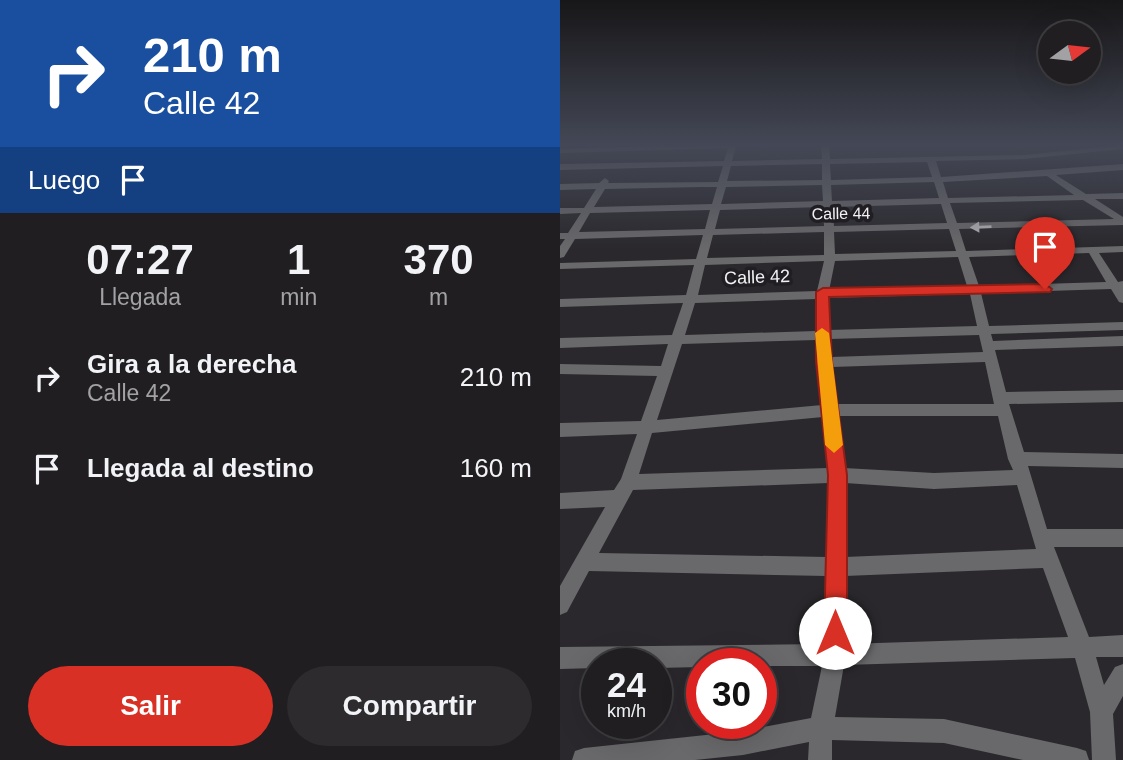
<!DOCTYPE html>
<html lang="es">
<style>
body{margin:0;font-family:Helvetica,sans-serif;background:#2d2b2e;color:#f1f3f6;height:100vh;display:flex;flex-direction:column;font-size:26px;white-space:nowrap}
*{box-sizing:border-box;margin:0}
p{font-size:23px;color:#a2a2a5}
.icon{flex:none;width:38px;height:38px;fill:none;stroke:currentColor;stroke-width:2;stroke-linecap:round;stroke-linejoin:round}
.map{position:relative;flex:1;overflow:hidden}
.drawer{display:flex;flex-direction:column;background:#201e21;width:560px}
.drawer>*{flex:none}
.top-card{background:#1a4fa0;color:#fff;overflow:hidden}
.needle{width:46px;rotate:75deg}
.fabs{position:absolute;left:478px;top:21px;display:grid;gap:14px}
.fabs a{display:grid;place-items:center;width:63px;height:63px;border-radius:50%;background:#201e21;box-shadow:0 7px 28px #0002,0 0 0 2px #3d3c3f;font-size:35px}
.speed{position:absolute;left:21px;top:648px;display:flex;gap:14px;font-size:35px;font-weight:700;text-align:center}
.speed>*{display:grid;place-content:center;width:91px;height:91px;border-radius:50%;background:#201e21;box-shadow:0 7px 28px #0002,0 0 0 2px #3d3c3f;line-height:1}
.speed small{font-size:18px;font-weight:400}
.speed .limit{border:10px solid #d22;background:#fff;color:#111}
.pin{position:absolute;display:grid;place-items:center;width:60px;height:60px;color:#fff;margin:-72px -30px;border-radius:50% 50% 50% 0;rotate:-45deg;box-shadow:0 0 7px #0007}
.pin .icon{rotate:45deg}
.me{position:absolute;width:77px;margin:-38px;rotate:0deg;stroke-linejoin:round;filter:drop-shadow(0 0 5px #0008)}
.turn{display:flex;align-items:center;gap:24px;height:147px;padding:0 28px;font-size:32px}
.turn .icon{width:91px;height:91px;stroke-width:2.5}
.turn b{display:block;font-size:49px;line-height:60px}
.then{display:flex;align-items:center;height:66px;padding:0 28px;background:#0003;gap:14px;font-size:26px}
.eta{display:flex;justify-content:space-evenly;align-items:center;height:119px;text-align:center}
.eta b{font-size:42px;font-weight:700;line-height:49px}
.button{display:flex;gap:14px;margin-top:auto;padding:14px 28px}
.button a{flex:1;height:80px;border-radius:42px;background:#d93025;color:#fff;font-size:28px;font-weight:700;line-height:80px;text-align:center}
.button a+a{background:#2d2b2e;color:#f1f3f6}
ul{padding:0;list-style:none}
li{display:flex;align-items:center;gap:21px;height:91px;padding:0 28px}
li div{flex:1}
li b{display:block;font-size:26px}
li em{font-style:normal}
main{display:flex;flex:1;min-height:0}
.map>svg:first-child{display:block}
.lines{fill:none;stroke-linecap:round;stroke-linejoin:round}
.minor{fill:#69686a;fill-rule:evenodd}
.oneway{fill:#b4b3b5}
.route{fill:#d93025;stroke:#8d1f18;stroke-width:2}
.slow{fill:#f59e0b}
.labels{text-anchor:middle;stroke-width:7;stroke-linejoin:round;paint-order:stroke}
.far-street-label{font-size:16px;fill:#f1f0f3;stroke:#201e23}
.street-label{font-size:18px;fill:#f1f0f3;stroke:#201e23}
</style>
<main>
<section class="drawer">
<div class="top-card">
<div class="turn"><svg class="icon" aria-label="right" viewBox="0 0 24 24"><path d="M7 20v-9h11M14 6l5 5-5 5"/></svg><div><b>210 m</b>Calle 42</div></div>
<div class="then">Luego<svg class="icon" aria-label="arrive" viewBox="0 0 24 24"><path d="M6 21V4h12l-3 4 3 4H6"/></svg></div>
</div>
<div class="eta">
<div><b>07:27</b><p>Llegada</p></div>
<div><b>1</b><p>min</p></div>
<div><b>370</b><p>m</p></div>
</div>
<ul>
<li><svg class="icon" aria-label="right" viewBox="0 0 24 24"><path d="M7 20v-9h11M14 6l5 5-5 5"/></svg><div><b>Gira a la derecha</b><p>Calle 42</p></div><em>210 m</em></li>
<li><svg class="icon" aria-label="arrive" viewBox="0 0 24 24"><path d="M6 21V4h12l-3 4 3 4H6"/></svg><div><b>Llegada al destino</b></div><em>160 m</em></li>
</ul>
<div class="button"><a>Salir</a><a>Compartir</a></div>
</section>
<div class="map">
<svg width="563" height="760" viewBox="0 0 563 760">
<rect width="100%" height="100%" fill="#2a282c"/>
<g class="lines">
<path class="minor" d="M150,144H213L209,146L176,147L172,161L262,159L261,144H269L270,159L464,155L563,145V149L464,159L376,161L381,177L563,164V170L496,175L526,194L563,193V199H535L563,217V225L399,229L406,251L563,246V252L539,253L558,282L563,281V303L559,302L551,289L421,293L429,326L563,322V330L431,334L433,341L563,336V346L435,350L446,392L563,390V402L449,404L464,452L563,454V468L468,466L487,529H563V547H494L529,637L563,635V657H536L544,685L555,667L563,664V696L553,714L556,760H532L530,712L515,658L284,665L275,717L384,719L517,748L526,751L529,760H463L384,743L272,740V760H248L249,742L183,755L135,760H12L15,751L24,748L183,731L251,718L262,666H201V663H142V667L96,668V663H37V668L0,669V647L265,644L266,576L29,571L7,612L0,615V586L45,507L0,509V493L54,490L61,479L77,434L0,437V423L81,421L97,376L0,374V364L101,366L108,344L0,348V338L112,335L123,303L0,307V299L126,295L134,265L0,269V263L136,259L143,235L15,239L4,257L0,258V246L5,239H0V233H8L21,213L0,214V208H24L36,189L0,190V184L39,183L45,178L49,181L48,183L158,182L163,166L0,170V164L164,161L168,148L0,153V149ZM367,162L372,177L271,180L270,164ZM262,164V180L167,181L171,166ZM487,176L514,195L388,198L383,182ZM374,182L379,198L272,201L271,185ZM262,185L263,201L161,204L166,187ZM141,187H157L152,204L34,207L45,189ZM523,200L554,219L397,223L390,203ZM381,204L387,223L274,226L272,207ZM263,207L264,226L155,229L160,210ZM150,210L145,229L19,232L30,213ZM389,229L396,251L275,254L274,232ZM264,232V255L147,258L153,235ZM529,253L546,282L419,286L409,257ZM398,257L407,286L269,291L275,261ZM264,261L257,291L138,295L145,265ZM410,294L417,326L268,330L269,298ZM257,299L256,331L125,335L135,303ZM419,335L423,352L271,357L269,339ZM256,340L262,405L97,420L122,344ZM425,362L434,404H277L272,367ZM278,416H438L448,459L453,470L374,473L284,468ZM263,417L268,468L79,474L92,433ZM269,483L267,557L39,553L73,490ZM285,483L374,489L457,485L476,549L285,557ZM483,568L508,637L286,644L285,576Z"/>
</g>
<defs><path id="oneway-solid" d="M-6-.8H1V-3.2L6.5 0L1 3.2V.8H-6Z" transform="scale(1.75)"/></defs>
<use class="oneway" href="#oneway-solid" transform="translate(421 227) rotate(178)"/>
<linearGradient id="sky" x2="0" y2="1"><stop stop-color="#171618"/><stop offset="0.58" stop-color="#444856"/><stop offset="1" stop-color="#444856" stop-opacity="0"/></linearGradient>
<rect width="563" height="250" fill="url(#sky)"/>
<path class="route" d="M485,284L492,289L490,292L269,297L272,362L287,475V633L284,641L275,645L267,641L264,633L268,475L256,362V292L263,288Z"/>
<path class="slow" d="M262,328L269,333L283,445L274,453L265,445L255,333Z"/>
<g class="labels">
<g class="far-street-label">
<text transform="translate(281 213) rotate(-1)" y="6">Calle 44</text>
</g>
<g class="street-label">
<text transform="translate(197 277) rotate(-2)" y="6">Calle 42</text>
</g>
</g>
</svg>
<div class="fabs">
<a><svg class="needle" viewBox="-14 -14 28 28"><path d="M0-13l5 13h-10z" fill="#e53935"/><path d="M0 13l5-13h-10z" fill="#a2a2a5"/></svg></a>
</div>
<div class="speed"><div>24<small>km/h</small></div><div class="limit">30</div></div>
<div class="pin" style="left:485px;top:289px;background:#d93025"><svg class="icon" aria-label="arrive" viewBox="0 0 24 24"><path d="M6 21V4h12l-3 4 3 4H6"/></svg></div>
<svg class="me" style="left:275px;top:633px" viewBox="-20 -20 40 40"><circle r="19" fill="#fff"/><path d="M0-13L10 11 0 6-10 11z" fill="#d93025"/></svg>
</div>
</main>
